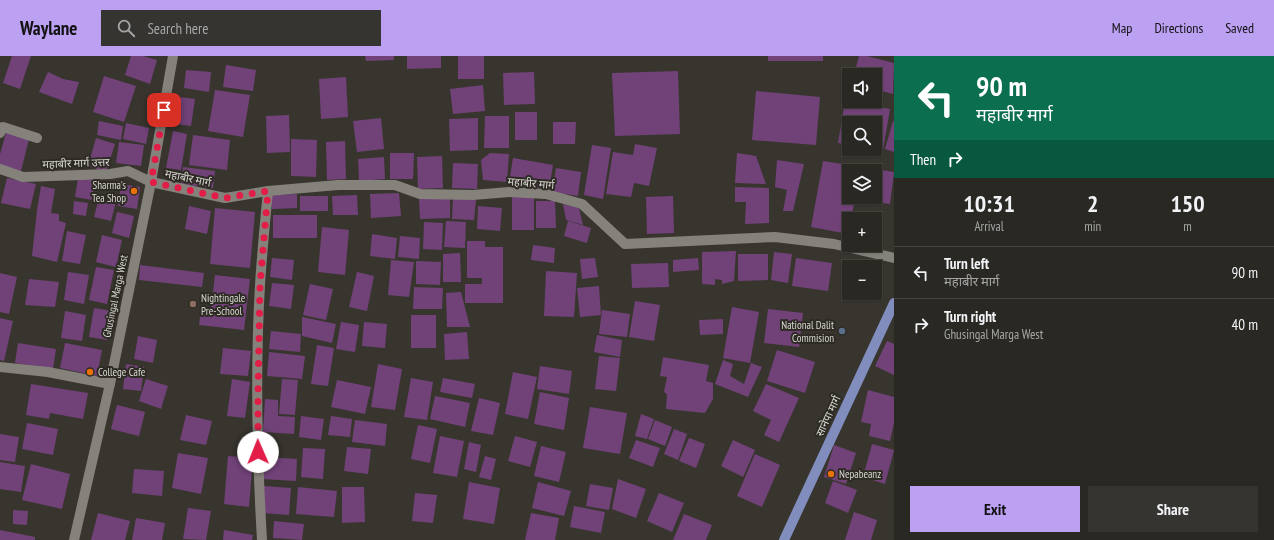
<!DOCTYPE html>
<meta charset="utf-8">
<style>
body{margin:0;font-family:"PT Sans Narrow","Noto Sans Devanagari",sans-serif;background:#363430;color:#f1f3f6;height:100vh;display:flex;flex-direction:column;font-size:15px;white-space:nowrap}
*{box-sizing:border-box;margin:0}
p{font-size:13px;color:#a5a6a6}
.icon{flex:none;width:22px;height:22px;fill:none;stroke:currentColor;stroke-width:2;stroke-linecap:round;stroke-linejoin:round}
.map{position:relative;flex:1;overflow:hidden}
.panel{display:flex;flex-direction:column;background:#2a2823;width:380px}
.panel>*{flex:none}
.hud{background:#0b6e4f;color:#fff;overflow:hidden}
.fabs{position:absolute;left:842px;top:12px;display:grid;gap:8px}
.fabs a{display:grid;place-items:center;width:40px;height:40px;border-radius:0px;background:#2a2823;box-shadow:0 1px 3px #0004,0 0 0 1px #464441;font-size:20px}
.pin{position:absolute;display:grid;place-items:center;width:34px;height:34px;color:#fff;margin:-17px;border-radius:8px;box-shadow:0 2px 6px #0006}
.me{position:absolute;width:44px;margin:-22px;rotate:359deg;stroke-linejoin:round;filter:drop-shadow(0 0 3px #0008)}
.turn{display:flex;align-items:center;gap:14px;height:84px;padding:0 16px;font-size:18px}
.turn .icon{width:52px;height:52px;stroke-width:2.5}
.turn b{display:block;font-size:28px;line-height:34px}
.then{display:flex;align-items:center;height:38px;padding:0 16px;background:#0003;gap:8px;font-size:15px}
.eta{display:flex;justify-content:space-evenly;align-items:center;height:68px;text-align:center}
.eta b{font-size:24px;font-weight:700;line-height:28px}
.button{display:flex;gap:8px;margin-top:auto;padding:8px 16px}
.button a{flex:1;height:46px;border-radius:0px;background:#bca0f2;color:#111;font-size:16px;font-weight:700;line-height:46px;text-align:center}
.button a+a{background:#363430;color:#f1f3f6}
ul{padding:0;list-style:none}
li{display:flex;align-items:center;gap:12px;height:52px;padding:0 16px;border-top:1px solid #464441}
li div{flex:1}
li b{display:block;font-size:15px}
li em{font-style:normal}
header{display:flex;align-items:center;gap:24px;box-sizing:border-box;height:56px;padding:0 20px;background:#bca0f2;color:#111}
header strong{font-size:19px}
nav{display:flex;gap:22px;margin-inline-start:auto;font-size:14px}
.search{width:280px;height:36px;background:#363430;display:flex;align-items:center;gap:10px;box-sizing:border-box;padding:0 14px;border-radius:0px;color:#a5a6a6;font-size:15px}
main{display:flex;flex:1;min-height:0}
.map>svg:first-child{display:block}
.building{fill:#704278;fill-rule:evenodd}
.lines{fill:none;stroke-linecap:round;stroke-linejoin:round}
.minor{stroke:#85827b;stroke-width:10}
.major{stroke:#818dbd;stroke-width:10}
.route{stroke:#e11d48;stroke-width:7;stroke-dasharray:0 12.6}
.food-dot{fill:#e8710a;stroke:#2e2b25;stroke-width:1.5}
.education-dot{fill:#8d6e63;stroke:#2e2b25;stroke-width:1.5}
.service-dot{fill:#5c6f8a;stroke:#2e2b25;stroke-width:1.5}
.labels{text-anchor:middle;stroke-width:4;stroke-linejoin:round;paint-order:stroke}
.street-label{font-size:11px;fill:#d9d7d3;stroke:#2e2b25}
.poi-label{font-size:11px;fill:#d9d7d3;stroke:#2e2b25;text-anchor:start}
</style>
<header>
<strong>Waylane</strong>
<div class="search"><svg class="icon" aria-label="search" viewBox="0 0 24 24"><circle cx="10" cy="10" r="6"/><path d="M15 15l6 6"/></svg>Search here</div>
<nav><a>Map</a><a>Directions</a><a>Saved</a></nav>
</header>
<main>
<div class="map">
<svg width="894" height="484" viewBox="0 0 894 484">
<rect width="100%" height="100%" fill="#38352f"/>
<g class="building">
<path d="M12,0H31L20,33L3,27Z"/>
<path d="M131,0H143L157,4L150,28L125,19Z"/>
<path d="M365,0H394V4L366,5Z"/>
<path d="M407,0H441V12L407,13Z"/>
<rect x="458" y="0" width="26" height="23"/>
<rect x="768" y="0" width="55" height="5"/>
<path d="M859,0H867L894,7L893,38L875,33V19H854Z"/>
<path d="M226,9L256,14L253,35L223,31Z"/>
<path d="M186,14L211,16L209,36L184,32Z"/>
<path d="M678,15L680,78L615,80L612,17Z"/>
<path d="M48,16L63,23L79,26L72,48L39,36Z"/>
<path d="M534,16L535,48L504,49L503,17Z"/>
<path d="M104,20L136,30L124,66L93,56Z"/>
<path d="M346,21L348,61L321,63L319,23Z"/>
<path d="M483,29L485,55L453,58L450,33Z"/>
<path d="M215,34L250,39L243,81L208,75Z"/>
<path d="M756,35L820,41L816,89L752,84Z"/>
<path d="M179,41L195,43L191,70L176,68Z"/>
<path d="M845,45L890,53L883,94L875,93V67H849V89L838,87Z"/>
<rect x="515" y="56" width="22" height="28"/>
<path d="M289,59L290,96L267,97L266,60Z"/>
<path d="M485,60H509V92H484Z"/>
<path d="M381,62L384,93L357,96L353,65Z"/>
<path d="M478,62V94L450,95L449,63Z"/>
<path d="M99,65L123,70L121,84L97,79Z"/>
<path d="M893,65L894,66V96L885,93Z"/>
<path d="M553,66H576L575,88H553Z"/>
<path d="M126,67L149,72L146,88L123,83Z"/>
<path d="M173,75L187,78L181,114L166,112Z"/>
<path d="M6,77L29,83L21,115L0,110V98Z"/>
<path d="M193,79L230,84L227,114L189,109Z"/>
<path d="M96,82L115,88L106,116L88,110Z"/>
<path d="M291,83L317,84L316,121L291,120Z"/>
<path d="M345,85L346,123L327,124L326,86Z"/>
<path d="M119,86L144,89L141,110L116,107Z"/>
<path d="M635,88L657,92L649,130L634,127L631,141L606,138L613,96L633,99Z"/>
<path d="M592,89L611,92L603,143L584,139Z"/>
<path d="M390,97H414L413,123H390Z"/>
<path d="M490,97L509,98L507,126L483,124L481,104Z"/>
<path d="M737,97L756,100L766,128L735,127Z"/>
<path d="M442,100L443,132L418,133L417,101Z"/>
<path d="M384,101L385,123L359,125L358,103Z"/>
<path d="M513,102L553,109L549,134L509,127Z"/>
<path d="M777,104L804,108L793,155H783L787,134L775,131Z"/>
<path d="M823,105L894,116L890,148L855,143L851,163H849L848,178L811,171ZM849,115H875V141H849Z"/>
<path d="M453,107L478,108L477,133L452,132Z"/>
<path d="M183,111L215,115L213,132L181,128Z"/>
<path d="M556,112L581,116L578,140L552,136Z"/>
<path d="M7,122L36,128L30,153L1,147Z"/>
<path d="M78,122L95,124L92,144L75,141Z"/>
<path d="M121,128L140,131L137,153L118,150Z"/>
<path d="M41,130L55,133L51,157L59,158V165L66,167L57,206L32,200L37,154Z"/>
<path d="M735,131L769,132V167L745,168L746,146H735Z"/>
<path d="M399,137L401,160L371,162L370,138Z"/>
<path d="M297,138V152L272,153L271,139Z"/>
<path d="M357,139L358,159H333L332,140Z"/>
<rect x="300" y="140" width="28" height="15"/>
<path d="M673,140L674,177L647,178L646,141Z"/>
<path d="M450,141V162L420,163L419,142Z"/>
<rect x="512" y="141" width="22" height="33"/>
<path d="M99,142L116,146L111,165L94,161Z"/>
<path d="M453,142L476,144L474,164L452,163Z"/>
<path d="M74,145L88,147L86,160L73,158Z"/>
<path d="M536,145H555L556,172H536Z"/>
<path d="M563,148L579,152L583,169L566,164Z"/>
<path d="M189,150L211,155L207,178L185,173Z"/>
<path d="M478,150L502,152L500,175L477,173Z"/>
<path d="M215,152L255,156L250,212L210,208Z"/>
<path d="M117,156L134,160L129,182L112,177Z"/>
<rect x="273" y="159" width="44" height="23"/>
<path d="M446,165L466,166L465,192L444,191Z"/>
<path d="M568,165L591,172L587,187L564,180Z"/>
<path d="M424,166L443,167L442,194L423,193Z"/>
<path d="M322,171L349,174L345,219L318,216Z"/>
<path d="M67,175L86,179L80,208L62,205Z"/>
<path d="M372,178L397,182L395,203L370,200Z"/>
<path d="M102,179L122,184L116,211L96,206Z"/>
<path d="M400,180L420,182L419,203L398,201Z"/>
<path d="M467,185H485V191H503V247H465V228H482V222H467Z"/>
<path d="M533,189L555,192L554,207L531,204Z"/>
<path d="M736,195L734,225L722,228V224L715,223V229L702,228V196Z"/>
<path d="M774,196L792,198L788,227L771,224Z"/>
<path d="M460,197L461,226H443V198Z"/>
<path d="M738,198H768V224L738,225Z"/>
<path d="M272,202L294,204L292,224L270,221Z"/>
<path d="M595,202L598,221L582,223L580,203Z"/>
<path d="M698,202L699,214L673,216V204Z"/>
<path d="M796,202L832,207L828,235L792,230Z"/>
<path d="M391,204L414,206L409,241L388,239Z"/>
<path d="M416,205L441,206L440,229L416,228Z"/>
<path d="M668,207L669,231L632,232L631,208Z"/>
<path d="M140,209L204,217L202,231L139,224Z"/>
<path d="M96,211L114,214L107,248L89,244Z"/>
<path d="M546,215L577,217L574,261L544,260Z"/>
<path d="M68,216L89,219L84,248L64,244Z"/>
<path d="M357,216L374,220L367,255L349,251Z"/>
<path d="M0,217L17,221L9,258L0,256Z"/>
<path d="M215,219L250,223L244,274L199,269L201,252L211,253Z"/>
<path d="M29,223L59,226L55,251L25,249Z"/>
<path d="M272,227L294,229L291,253L269,250Z"/>
<path d="M310,228L333,233L326,264L303,259Z"/>
<path d="M599,230L601,259L580,261L577,232Z"/>
<path d="M414,231L443,232L442,253H413Z"/>
<path d="M461,236L470,271H447L446,237Z"/>
<path d="M635,245L660,249L654,285L629,281Z"/>
<path d="M732,251L759,256L750,307L723,302Z"/>
<path d="M94,252L112,255L107,284L89,281Z"/>
<path d="M768,253L803,257L799,291L764,287Z"/>
<path d="M602,254L630,258L627,281L599,278Z"/>
<path d="M65,255L86,259L82,285L61,282Z"/>
<rect x="411" y="259" width="25" height="33"/>
<path d="M302,261L336,268L332,287L302,280Z"/>
<path d="M0,262L13,265L4,305L0,304Z"/>
<path d="M723,263V278L700,279L699,264Z"/>
<path d="M341,266L359,269L355,296L336,293Z"/>
<path d="M364,266L387,268L385,292L362,290Z"/>
<path d="M271,275L301,278L300,296L269,293Z"/>
<path d="M467,276L469,303L445,304L444,278Z"/>
<path d="M597,279L622,284L620,301L594,296Z"/>
<path d="M138,280L157,284L153,307L134,303Z"/>
<path d="M887,285L894,288V319L875,310Z"/>
<path d="M18,287L56,293L53,313L15,307Z"/>
<path d="M65,287L102,294L97,320L60,312Z"/>
<path d="M317,289L334,292L328,330L311,328Z"/>
<path d="M223,292L251,295L248,320L220,318Z"/>
<path d="M777,294L815,306L805,337L767,325Z"/>
<path d="M269,296L305,300L302,323L267,320Z"/>
<path d="M599,300L620,302L616,335L595,333Z"/>
<path d="M663,301L709,309L706,325L713,327V343L705,357L666,353L667,338L664,336L667,321L660,320Z"/>
<path d="M723,304L733,308L730,320L744,328L751,307L762,311L748,341L715,328Z"/>
<path d="M126,308L144,311L141,335L123,333Z"/>
<path d="M378,308L402,313L395,354L371,351Z"/>
<path d="M540,310L572,315L569,338L537,333Z"/>
<path d="M513,316L537,321L528,363L505,358Z"/>
<path d="M411,322L433,326L427,364L404,361Z"/>
<path d="M443,322L475,328L472,342L440,336Z"/>
<path d="M146,323L168,330L161,353L139,345Z"/>
<path d="M232,323L250,326L245,362L227,360Z"/>
<path d="M282,323L298,324L295,359L279,358Z"/>
<path d="M337,324L371,331L365,358L331,351Z"/>
<path d="M31,328L88,337L83,363L50,357L49,363L26,359Z"/>
<path d="M766,328L799,342L779,386L764,379L771,364L753,355Z"/>
<path d="M868,334L894,341V367L890,385L869,380L871,368L861,366Z"/>
<path d="M540,336L569,342L564,374L534,368Z"/>
<path d="M435,340L470,347L465,371L430,363Z"/>
<path d="M479,342L500,347L493,379L471,375Z"/>
<path d="M265,343L278,344V360L295,361L294,378L263,376Z"/>
<path d="M117,349L145,356L139,380L111,373Z"/>
<path d="M590,351L627,357L620,398L583,392Z"/>
<path d="M641,358L654,363L647,383L635,380Z"/>
<path d="M186,359L212,365L206,389L180,384Z"/>
<path d="M301,360L324,363L321,384L299,381Z"/>
<path d="M331,360L352,363L350,381L328,379Z"/>
<path d="M355,364L387,368L385,390L352,386Z"/>
<path d="M655,364L672,371L665,390L648,383Z"/>
<path d="M27,367L58,373L53,399L22,393Z"/>
<path d="M418,369L437,373L430,407L411,403Z"/>
<path d="M674,373L687,378L678,404L664,398Z"/>
<path d="M0,378L19,381L15,406L0,404Z"/>
<path d="M440,380L464,385L457,421L433,417Z"/>
<path d="M515,380L537,386L530,411L508,405Z"/>
<path d="M689,382L705,388L696,412L679,405Z"/>
<path d="M636,384L660,392L653,411L629,402Z"/>
<path d="M733,384L755,394L743,421L721,410Z"/>
<path d="M469,386L481,389L476,416L464,413Z"/>
<path d="M872,388L894,394L885,428L863,421Z"/>
<path d="M834,389L856,397L846,428L824,421Z"/>
<path d="M541,390L566,396L559,426L534,420Z"/>
<path d="M347,391L371,393L368,418L344,415Z"/>
<path d="M303,392L325,393L323,423L301,421Z"/>
<path d="M178,397L208,402L201,438L172,432Z"/>
<path d="M755,398L780,409L762,451L737,440Z"/>
<path d="M228,400L253,402L249,451L224,448Z"/>
<path d="M485,400L496,403L491,424L479,421Z"/>
<path d="M263,401L297,403L296,425L262,423Z"/>
<path d="M0,406L25,410L21,436L0,433Z"/>
<path d="M31,408L70,418L62,453L22,444Z"/>
<path d="M134,413L164,415L162,440L132,437Z"/>
<path d="M618,423L646,433L636,462L612,453Z"/>
<path d="M833,425L857,434L848,457L825,447Z"/>
<path d="M469,426L500,432L494,468L463,463Z"/>
<path d="M538,426L571,435L564,460L532,452Z"/>
<path d="M590,428L613,432L609,454L586,450Z"/>
<path d="M264,430L291,432L289,459L262,457Z"/>
<path d="M298,431L337,435L334,461L296,458Z"/>
<path d="M342,431H364L365,466L342,467Z"/>
<path d="M415,437L437,439L433,467L412,465Z"/>
<path d="M659,437L684,447L672,476L647,465Z"/>
<path d="M574,450L605,456L601,477L570,471Z"/>
<path d="M188,452L211,455L206,484L183,483Z"/>
<path d="M13,454L28,455L27,469L13,468Z"/>
<path d="M854,456L877,464L871,484H845Z"/>
<path d="M98,457L130,465L125,484H91Z"/>
<path d="M531,457L559,462L555,484H525Z"/>
<path d="M684,458L712,469L706,484H673Z"/>
<path d="M136,462L165,467L162,484H132Z"/>
<path d="M274,465L304,468L302,484L273,482Z"/>
<path d="M0,474L35,481V484H0Z"/>
<path d="M224,474L253,479L252,484H223Z"/>
</g>
<g class="lines">
<g class="minor">
<path d="M0,77L3,71L37,82"/>
<path d="M0,113L23,121L110,118L128,115L151,126L225,142L268,135L338,129H395L420,138L473,139L509,136L546,138L582,148L625,188L775,181L834,188L894,202"/>
<path d="M0,311L48,316L110,328"/>
<path d="M74,484L110,328L151,126L173,0"/>
<path d="M262,484C257,399 255,314 260,229C262,197 265,166 268,135"/>
</g>
<path class="major" d="M784,484L894,247"/>
</g>
<g class="lines">
<path class="route" d="M164,54L151,126L225,142L268,135L260,229L258,339V396"/>
</g>
<g class="food-dot">
<circle cx="134" cy="135" r="4"/>
<circle cx="90" cy="316" r="4"/>
<circle cx="831" cy="418" r="4"/>
</g>
<circle class="education-dot" cx="193" cy="248" r="4"/>
<circle class="service-dot" cx="842" cy="275" r="4"/>
<g class="labels">
<g class="street-label">
<text transform="translate(76 107) rotate(-2)" y="4">महाबीर मार्ग उत्तर</text>
<text transform="translate(188 122) rotate(12)" y="4">महाबीर मार्ग</text>
<text transform="translate(531 127) rotate(5)" y="4">महाबीर मार्ग</text>
<text transform="translate(115 240) rotate(-78)" y="4">Ghusingal Marga West</text>
<text transform="translate(828 360) rotate(-65)" y="4">सानेपा मार्ग</text>
</g>
<g class="poi-label">
<text x="126" y="133" text-anchor="end">Sharma's<tspan x="126" dy="13">Tea Shop</tspan></text>
<text x="201" y="246">Nightingale<tspan x="201" dy="13">Pre-School</tspan></text>
<text x="834" y="273" text-anchor="end">National Dalit<tspan x="834" dy="13">Commision</tspan></text>
<text x="98" y="320">College Cafe</text>
<text x="839" y="422">Nepabeanz</text>
</g>
</g>
</svg>
<div class="fabs">
<a><svg class="icon" aria-label="sound" viewBox="0 0 24 24"><path d="M4 9h4l5-4v14l-5-4H4zM17 9q2 3 0 6"/></svg></a>
<a><svg class="icon" aria-label="search" viewBox="0 0 24 24"><circle cx="10" cy="10" r="6"/><path d="M15 15l6 6"/></svg></a>
<a><svg class="icon" aria-label="layers" viewBox="0 0 24 24"><path d="M12 4l9 5-9 5-9-5zM3 14l9 5 9-5"/></svg></a>
<a>+</a>
<a>−</a>
</div>
<div class="pin" style="left:164px;top:54px;background:#d93025"><svg class="icon" aria-label="arrive" viewBox="0 0 24 24"><path d="M6 21V4h12l-3 4 3 4H6"/></svg></div>
<svg class="me" style="left:258px;top:396px" viewBox="-20 -20 40 40"><circle r="19" fill="#fff"/><path d="M0-13L10 11 0 6-10 11z" fill="#e11d48"/></svg>
</div>
<section class="panel">
<div class="hud">
<div class="turn"><svg class="icon" aria-label="left" viewBox="0 0 24 24"><path d="M17 20v-9H6M10 6l-5 5 5 5"/></svg><div><b>90 m</b>महाबीर मार्ग</div></div>
<div class="then">Then<svg class="icon" aria-label="right" viewBox="0 0 24 24"><path d="M7 20v-9h11M14 6l5 5-5 5"/></svg></div>
</div>
<div class="eta">
<div><b>10:31</b><p>Arrival</p></div>
<div><b>2</b><p>min</p></div>
<div><b>150</b><p>m</p></div>
</div>
<ul>
<li><svg class="icon" aria-label="left" viewBox="0 0 24 24"><path d="M17 20v-9H6M10 6l-5 5 5 5"/></svg><div><b>Turn left</b><p>महाबीर मार्ग</p></div><em>90 m</em></li>
<li><svg class="icon" aria-label="right" viewBox="0 0 24 24"><path d="M7 20v-9h11M14 6l5 5-5 5"/></svg><div><b>Turn right</b><p>Ghusingal Marga West</p></div><em>40 m</em></li>
</ul>
<div class="button"><a>Exit</a><a>Share</a></div>
</section>
</main>
